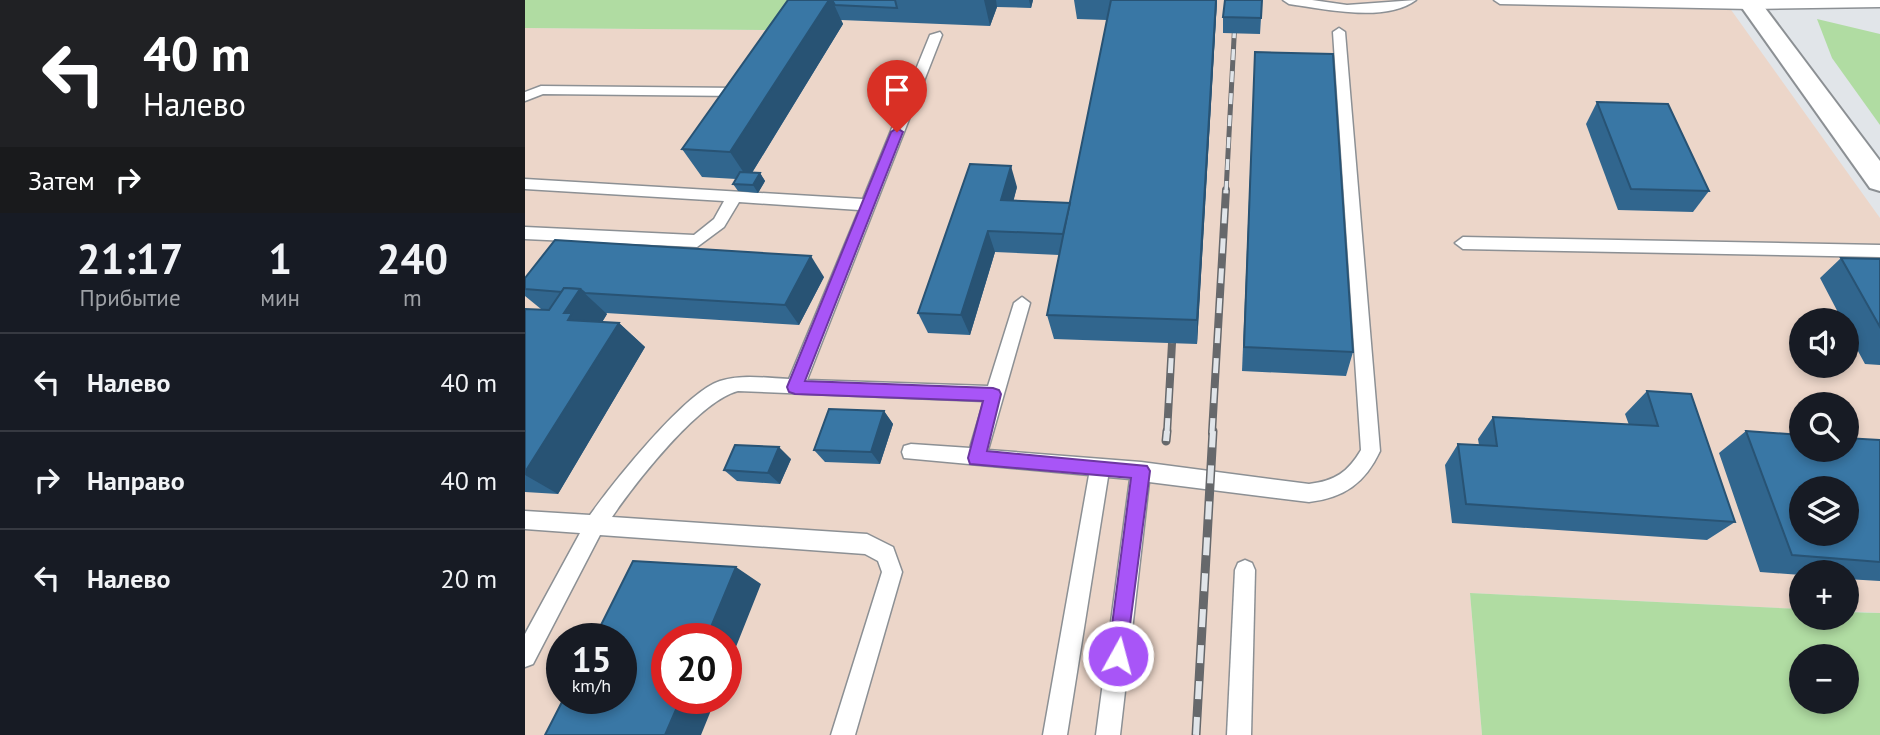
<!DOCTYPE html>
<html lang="ru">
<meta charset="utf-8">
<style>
body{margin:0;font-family:"PT Sans",sans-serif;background:#20242c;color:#f1f3f6;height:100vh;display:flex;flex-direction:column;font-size:26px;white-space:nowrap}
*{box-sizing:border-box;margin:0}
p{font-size:23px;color:#9ea1a6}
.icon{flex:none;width:38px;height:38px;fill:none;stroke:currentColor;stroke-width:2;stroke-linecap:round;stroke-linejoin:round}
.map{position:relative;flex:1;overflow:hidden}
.details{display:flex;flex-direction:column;background:#171b24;width:525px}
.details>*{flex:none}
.guide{background:#202124;color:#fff;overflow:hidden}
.controls{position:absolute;left:1264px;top:308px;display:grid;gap:14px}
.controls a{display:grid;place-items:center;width:70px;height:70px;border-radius:50%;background:#171b24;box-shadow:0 4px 10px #0003;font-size:35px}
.speed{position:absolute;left:21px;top:623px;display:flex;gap:14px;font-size:35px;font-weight:700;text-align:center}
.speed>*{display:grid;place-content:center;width:91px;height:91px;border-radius:50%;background:#171b24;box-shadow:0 4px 10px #0003;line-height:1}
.speed small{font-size:18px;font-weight:400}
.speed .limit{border:10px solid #d22;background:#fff;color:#111}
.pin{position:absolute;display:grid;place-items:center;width:60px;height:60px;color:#fff;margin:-72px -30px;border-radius:50% 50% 50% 0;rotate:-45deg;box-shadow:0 0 7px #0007}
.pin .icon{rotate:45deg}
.me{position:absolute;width:77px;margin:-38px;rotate:7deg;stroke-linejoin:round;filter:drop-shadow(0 0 5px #0008)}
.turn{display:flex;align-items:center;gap:24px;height:147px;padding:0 28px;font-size:32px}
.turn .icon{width:91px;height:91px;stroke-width:2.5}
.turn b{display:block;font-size:49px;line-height:60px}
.then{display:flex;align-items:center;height:66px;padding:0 28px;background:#0003;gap:14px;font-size:26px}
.eta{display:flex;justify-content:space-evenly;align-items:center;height:119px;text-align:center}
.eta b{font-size:42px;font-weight:800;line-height:49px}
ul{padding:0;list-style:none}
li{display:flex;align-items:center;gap:21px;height:98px;padding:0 28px;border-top:2px solid #363941}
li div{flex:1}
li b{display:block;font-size:26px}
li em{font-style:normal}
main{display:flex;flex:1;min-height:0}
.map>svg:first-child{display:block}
.industrial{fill:#ecd6c9;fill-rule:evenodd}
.green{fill:#b0dca2;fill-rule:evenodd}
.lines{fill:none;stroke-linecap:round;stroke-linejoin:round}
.lane-casing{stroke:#8c9094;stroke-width:3}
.street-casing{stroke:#8c9094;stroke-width:4}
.lane{fill:#fff;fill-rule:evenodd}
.street{fill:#fff;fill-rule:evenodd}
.rail-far2-casing{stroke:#66686b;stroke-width:5}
.rail-far1-casing{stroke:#66686b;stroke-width:8}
.rail-casing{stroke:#66686b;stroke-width:9}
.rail-far2{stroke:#e1e5e9;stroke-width:3.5;stroke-dasharray:11;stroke-linecap:butt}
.rail-far1{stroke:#e1e5e9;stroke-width:5;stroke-dasharray:15;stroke-linecap:butt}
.rail{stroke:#e1e5e9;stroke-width:6;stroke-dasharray:18;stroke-linecap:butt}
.wall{fill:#31668e}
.shaded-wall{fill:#285374}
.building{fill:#3977a5;stroke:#285374;stroke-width:2;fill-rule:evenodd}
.route{fill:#a855f7;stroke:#6d37a1;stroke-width:2}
</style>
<main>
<section class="details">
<div class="guide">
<div class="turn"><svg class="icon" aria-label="left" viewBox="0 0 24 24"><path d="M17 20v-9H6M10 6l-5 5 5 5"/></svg><div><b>40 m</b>Налево</div></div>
<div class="then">Затем<svg class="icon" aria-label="right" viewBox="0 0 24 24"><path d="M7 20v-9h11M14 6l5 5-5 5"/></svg></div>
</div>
<div class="eta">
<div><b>21:17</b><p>Прибытие</p></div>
<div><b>1</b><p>мин</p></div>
<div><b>240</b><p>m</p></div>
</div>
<ul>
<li><svg class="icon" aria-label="left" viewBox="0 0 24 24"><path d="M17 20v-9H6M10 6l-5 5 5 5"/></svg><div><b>Налево</b></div><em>40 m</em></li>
<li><svg class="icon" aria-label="right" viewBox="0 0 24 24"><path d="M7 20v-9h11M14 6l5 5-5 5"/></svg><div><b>Направо</b></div><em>40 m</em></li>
<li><svg class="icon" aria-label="left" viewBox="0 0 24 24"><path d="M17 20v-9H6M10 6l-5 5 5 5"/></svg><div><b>Налево</b></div><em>20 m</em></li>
</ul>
</section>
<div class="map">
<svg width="1355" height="735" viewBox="0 0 1355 735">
<rect width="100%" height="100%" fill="#e1e5e9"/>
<path class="industrial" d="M280,0H1199L1355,218V613L1321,611V572H1276V609L945,593L957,735H0V28L250,30ZM1276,320H1321V366H1276ZM1276,404H1321V450H1276ZM1276,488H1321V534H1276ZM37,639H96V698H37ZM142,639H201V698H142Z"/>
<g class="green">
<path d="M0,0H280L250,30L0,28Z"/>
<path d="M1292,19L1355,34V125L1307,58Z"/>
<path d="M945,593L1276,609V618H1321V612L1355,613V735H957ZM1276,656H1321V702H1276Z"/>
</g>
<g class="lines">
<defs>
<g id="lane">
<path d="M758,0H787L822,5L891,0C861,23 799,9 764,4Z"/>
<path d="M969,0H1355V7L1226,9L975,4Z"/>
<path d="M814,28L820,32L855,451C840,483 819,498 784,502L624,482L595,735H571L605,479L583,477L542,735H518L564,475L379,458L377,452L379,446L386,444L445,448L459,401L213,391C174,401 111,482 87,517L342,534L368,547L377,572L330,735H306L357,572L353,561L340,554L75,535L8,664L0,667V634L55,533L0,529V511L65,515C88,483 160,392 195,381C217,374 241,378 264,379L334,210L214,202L199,227L172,247L0,239V227L169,235L189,219L199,201L0,189V179L338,199L405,35L415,32L417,35L282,380L463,386L489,303L497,297L505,303L463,450L616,462L784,484C810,481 823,472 836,450L808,32Z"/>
<path d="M16,86L214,88L221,92L214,96L18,94L0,101V92Z"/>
<path d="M938,237L1355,245V257L938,249L930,243Z"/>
<path d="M720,560L727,563L730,570L726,735H702L710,570L713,563Z"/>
</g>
<path id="street" d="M1218,0H1234L1355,161V191L1345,188L1215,5Z"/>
</defs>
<use href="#lane" class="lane-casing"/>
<use href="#street" class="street-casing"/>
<use href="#lane" class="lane"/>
<use href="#street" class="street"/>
<defs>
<path id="rail-far2" d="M701,192L711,0"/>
<g id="rail-far1">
<path d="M642,433L647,343"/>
<path d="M687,433L701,190"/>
</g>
<g id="rail">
<path d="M641,441L642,431"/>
<path d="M671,735L688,431"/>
</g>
</defs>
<use href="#rail-far2" class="rail-far2-casing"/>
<use href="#rail-far1" class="rail-far1-casing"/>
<use href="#rail" class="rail-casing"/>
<use href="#rail-far2" class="rail-far2"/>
<use href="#rail-far1" class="rail-far1"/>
<use href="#rail" class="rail"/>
</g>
<g class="wall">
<path d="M263,0H508L506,8L472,7L465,26L316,20L318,24L227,173H235L240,181L233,193L213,191L208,184L211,179L177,177L157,149Z"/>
<path d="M549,0H692L672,344L529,339L522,315L534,255L470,252L445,335L403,333L393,313L492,187L488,201L545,203L582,20L552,19Z"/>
<path d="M698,17L736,18L735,34L698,33Z"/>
<path d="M730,52L828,352L821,376L717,371Z"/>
<path d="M1072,102L1184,191L1168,212L1093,210L1061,124Z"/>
<path d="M1316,258L1355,259V365L1340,364L1321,329V320H1317L1295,278Z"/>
<path d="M299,277L274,325L81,313L82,314L77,322L94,323L120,347L33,494L0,492V309L24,310L16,309L0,296V278Z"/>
<path d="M1122,391L1210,522L1182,540L927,523L920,465L933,444L954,445L953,439L968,417L1104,425L1100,414Z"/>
<path d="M359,411L368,424L355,464L300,462L289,450Z"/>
<path d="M1221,431L1355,440V581L1321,579V572H1276V575L1235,572L1194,453Z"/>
<path d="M266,459L255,484L212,481L199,470Z"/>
</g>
<g class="shaded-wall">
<path d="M304,0H307L318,24L223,179L205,152Z"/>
<path d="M459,0H471L472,7L465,26Z"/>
<path d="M504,0H508L506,8Z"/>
<path d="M691,0L692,1L672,344V320Z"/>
<path d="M486,166L492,187L483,222L476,200Z"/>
<path d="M235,173L240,181L233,193L228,185Z"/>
<path d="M463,231L470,252L445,335L436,315Z"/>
<path d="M286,256L299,277L274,325L260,305Z"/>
<path d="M55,289L82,314L70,334L43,320L39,313Z"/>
<path d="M94,323L120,347L33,494L0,475V472Z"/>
<path d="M359,411L368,424L355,464L346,452Z"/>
<path d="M254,447L266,459L255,484L243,473Z"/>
<path d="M211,567L236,584L201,672V639H181Z"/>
<path d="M156,698H191L176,735H140Z"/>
</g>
<g class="building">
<path d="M263,0H304L205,152L157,149Z"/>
<path d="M307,0H370L372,8L310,5Z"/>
<path d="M586,0H691L672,320L522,315Z"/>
<path d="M700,0H737L736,18L698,17Z"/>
<path d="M730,52L808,54L828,352L719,347Z"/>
<path d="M1072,102L1143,104L1184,191L1106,189Z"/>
<path d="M445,164L486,166L476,200L545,203L538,234L463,231L436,315L393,313Z"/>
<path d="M215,172L235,173L228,185L208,184Z"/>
<path d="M30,240L286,256L260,305L60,293L55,289L39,288L37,292L0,289V278Z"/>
<path d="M1316,258L1355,259V327Z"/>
<path d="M39,288L55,289L39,313H47L43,320L94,323L0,472V309L24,310Z"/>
<path d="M1122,391L1166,394L1210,522L941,504L933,444L972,446L968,417L1133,426Z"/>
<path d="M304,409L359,411L346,452L289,450Z"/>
<path d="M1221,431L1276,435V450H1321V438L1355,440V562L1267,555ZM1276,488H1321V534H1276Z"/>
<path d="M210,445L254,447L243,473L199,470Z"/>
<path d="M108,561L211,567L181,639H142V698H156L140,735H20L39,698H96V639H69Z"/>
</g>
<path class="route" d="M372,128L378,132L280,381L468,388L474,390L476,394L462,451L622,466L625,471L600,663L593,666L586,663L583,656L606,478L445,464L443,458L458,401L270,394L264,392L262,387L366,132Z"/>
</svg>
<div class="controls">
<a><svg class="icon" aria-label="sound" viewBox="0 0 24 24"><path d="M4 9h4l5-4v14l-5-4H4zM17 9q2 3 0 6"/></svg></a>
<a><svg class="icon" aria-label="search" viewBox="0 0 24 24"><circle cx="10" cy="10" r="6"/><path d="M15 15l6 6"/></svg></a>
<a><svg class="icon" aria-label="layers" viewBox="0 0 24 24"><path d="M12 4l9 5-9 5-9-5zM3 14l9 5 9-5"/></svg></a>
<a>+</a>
<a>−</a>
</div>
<div class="speed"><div>15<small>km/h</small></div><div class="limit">20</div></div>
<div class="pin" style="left:372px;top:132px;background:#d93025"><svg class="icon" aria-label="arrive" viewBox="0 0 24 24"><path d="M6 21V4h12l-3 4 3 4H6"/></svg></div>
<svg class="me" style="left:593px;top:656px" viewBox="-20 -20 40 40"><circle r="17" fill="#a855f7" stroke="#fff" stroke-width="3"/><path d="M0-11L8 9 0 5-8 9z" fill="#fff"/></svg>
</div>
</main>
